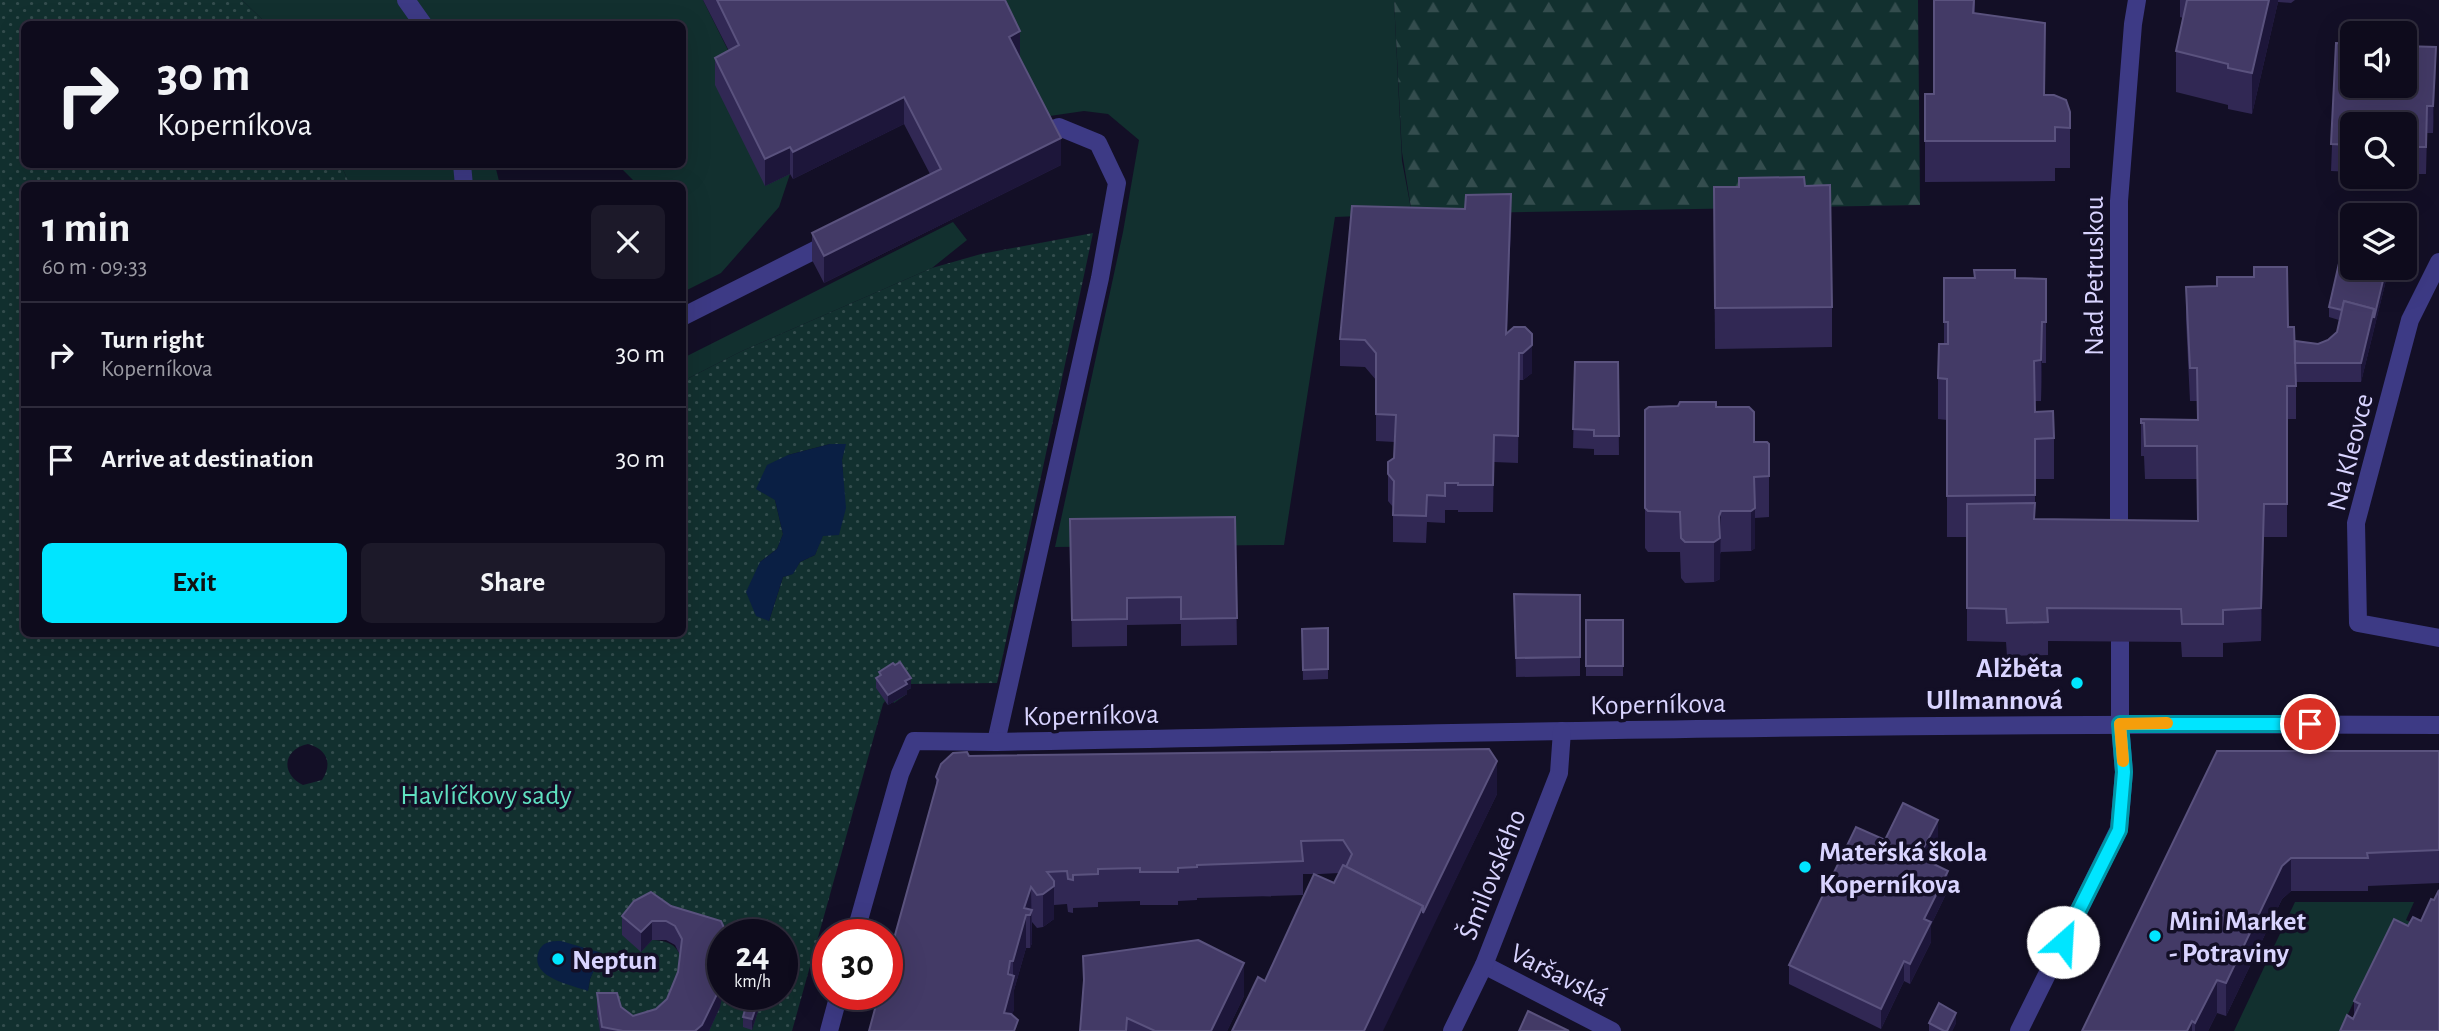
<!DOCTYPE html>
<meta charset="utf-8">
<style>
body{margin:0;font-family:"Alegreya Sans",sans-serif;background:#1c1929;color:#f1f3f6;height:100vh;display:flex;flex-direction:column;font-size:26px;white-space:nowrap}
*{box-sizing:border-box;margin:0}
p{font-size:23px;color:#9b9ba3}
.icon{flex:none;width:38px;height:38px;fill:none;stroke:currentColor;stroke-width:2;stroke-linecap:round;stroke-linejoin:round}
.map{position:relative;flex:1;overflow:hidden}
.drawer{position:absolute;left:21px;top:182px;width:665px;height:455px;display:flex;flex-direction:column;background:#0e0b1c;border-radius:10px;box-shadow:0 7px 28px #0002,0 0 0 2px #2e2b3b}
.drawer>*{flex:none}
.banner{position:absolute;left:21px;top:21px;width:665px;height:147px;border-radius:10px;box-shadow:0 7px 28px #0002,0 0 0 2px #2e2b3b;background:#0e0b1c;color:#f1f3f6;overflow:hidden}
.tools{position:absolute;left:2340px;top:21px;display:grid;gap:14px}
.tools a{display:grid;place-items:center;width:77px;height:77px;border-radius:10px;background:#0e0b1c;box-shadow:0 7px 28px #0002,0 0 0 2px #2e2b3b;font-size:35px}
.speed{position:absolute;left:707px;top:919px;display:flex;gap:14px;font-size:35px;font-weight:700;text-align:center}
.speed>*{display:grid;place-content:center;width:91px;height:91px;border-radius:50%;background:#0e0b1c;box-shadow:0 7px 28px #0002,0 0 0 2px #2e2b3b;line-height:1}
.speed small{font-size:18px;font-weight:400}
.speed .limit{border:10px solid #d22;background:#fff;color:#111}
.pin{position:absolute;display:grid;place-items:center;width:60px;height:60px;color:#fff;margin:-30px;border:4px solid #fff;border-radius:50%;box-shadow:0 2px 7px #0007}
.me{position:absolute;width:77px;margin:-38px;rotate:26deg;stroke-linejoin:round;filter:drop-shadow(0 0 5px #0008)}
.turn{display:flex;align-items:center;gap:24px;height:147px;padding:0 21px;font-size:32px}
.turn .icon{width:91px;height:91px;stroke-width:2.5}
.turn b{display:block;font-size:49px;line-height:60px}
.round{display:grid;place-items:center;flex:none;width:74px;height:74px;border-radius:10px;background:#1c1929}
.summary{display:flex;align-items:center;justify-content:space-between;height:119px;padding:0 21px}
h1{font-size:42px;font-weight:600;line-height:52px}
.primary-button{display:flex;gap:14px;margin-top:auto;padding:14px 21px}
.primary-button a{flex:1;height:80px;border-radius:10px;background:#00e5ff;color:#111;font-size:28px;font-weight:600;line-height:80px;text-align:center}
.primary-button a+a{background:#1c1929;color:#f1f3f6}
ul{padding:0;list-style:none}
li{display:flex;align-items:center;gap:21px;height:105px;padding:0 21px;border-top:2px solid #2e2b3b}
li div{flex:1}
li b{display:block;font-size:26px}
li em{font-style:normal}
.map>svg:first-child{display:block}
.green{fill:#12302f}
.forest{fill:url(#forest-firs)}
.park{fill:url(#park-dots);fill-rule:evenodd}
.water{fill:#0a1f44}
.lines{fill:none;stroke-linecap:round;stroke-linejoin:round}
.lane{stroke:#3d3a85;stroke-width:18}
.street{stroke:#3d3a85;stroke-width:18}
.wall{fill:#312854;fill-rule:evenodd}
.shaded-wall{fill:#1d163a}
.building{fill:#433a66;stroke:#5a527e;stroke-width:2}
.route-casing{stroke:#0095a6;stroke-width:18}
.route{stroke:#00e5ff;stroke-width:12}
.slow{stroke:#f59e0b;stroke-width:12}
.poi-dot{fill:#00e5ff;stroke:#130f26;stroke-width:2.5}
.labels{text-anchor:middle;stroke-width:7;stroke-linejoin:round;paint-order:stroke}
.street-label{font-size:28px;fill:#d9d4ff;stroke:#130f26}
.poi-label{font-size:28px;font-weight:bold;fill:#d9d4ff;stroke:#130f26;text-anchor:start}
.park-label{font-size:28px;fill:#5fe0c0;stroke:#130f26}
</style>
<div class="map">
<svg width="2439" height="1031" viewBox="0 0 2439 1031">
<defs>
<pattern id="forest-firs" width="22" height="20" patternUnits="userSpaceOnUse" patternTransform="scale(1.75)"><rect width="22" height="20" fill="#12302f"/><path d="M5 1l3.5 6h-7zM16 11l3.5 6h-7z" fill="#344d4e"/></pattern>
<pattern id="park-dots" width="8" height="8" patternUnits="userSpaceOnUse" patternTransform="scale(1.75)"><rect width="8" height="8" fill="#12302f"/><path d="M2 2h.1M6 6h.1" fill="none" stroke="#344d4e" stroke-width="1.8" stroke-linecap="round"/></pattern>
</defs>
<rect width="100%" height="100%" fill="#130f26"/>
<g class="green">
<path d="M242,0H703L790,174L779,207L721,273L683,292L682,186L638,185L618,165L682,164V24H267Z"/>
<path d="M991,0H1394L1402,161L1412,214L1335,217L1284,545L1055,547L1123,232L1139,140L1108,114L1084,111L1036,118Z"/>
<path d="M341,165H495L500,185H350Z"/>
<path d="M953,222L967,240L932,268L742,351L683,381V358Z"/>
<path d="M2295,902H2414L2406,920L2431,932L2390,960L2376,955L2340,1031H2234Z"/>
</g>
<path class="forest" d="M1394,0H1918L1920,205L1412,214L1402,152Z"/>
<path class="park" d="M0,0H242L267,24H24V164L341,165L350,185L24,186V634H682L683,381L742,351L932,268L981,254L1093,233L997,683L909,684L911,688L906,691L907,694L894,703L892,701L888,705L885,701L883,704L792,1031H709L723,993L782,994V934H723L721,940H652C695,941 679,977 674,1006L600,1031H0ZM830,444H845L842,460L843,480L815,555L800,562L792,574L783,577L769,621L760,562L777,549L783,534L775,500L788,455ZM308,744C327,749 333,764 322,780L303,785C280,774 283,749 308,744ZM601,953L590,979L588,990L538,954Z"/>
<g class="water">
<path d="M830,444H846L842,460L846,508L839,535L823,536L815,555L800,562L793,574L783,577L769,621L756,616L746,592L760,562L777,549L783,534L775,500L756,489L767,465L788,455Z"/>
<path d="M561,941L602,953L590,979L588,991C572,985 531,978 538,954C541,942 550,941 561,941Z"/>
</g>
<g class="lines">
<g class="lane">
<path d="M406,0L423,24"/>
<path d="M462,164L464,186"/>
<path d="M682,317L831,242"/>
<path d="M996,742L1100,278L1117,183L1098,143L1059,127L1033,137"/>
</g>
<g class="street">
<path d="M2439,262L2410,320L2356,523L2358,623L2439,638"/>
<path d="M2119,543V201L2133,24L2137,0"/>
<path d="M855,934L900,774L914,741L996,742C1477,732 1958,722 2439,725"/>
<path d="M1484,965L1612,1031"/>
<path d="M829,1031L839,994"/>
<path d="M1452,1031L1484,965L1559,773L1562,731"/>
<path d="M2019,1031L2119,829L2124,772L2120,725V642"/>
</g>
</g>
<g class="wall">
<path d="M703,0H1005L1020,58L1061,165L824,283L812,260V233L930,174L904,124L793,179L790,174L765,186L715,85V58L729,51Z"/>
<path d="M1975,0V13L2045,23V95L2070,112V168H2055V181L1925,182V94H1934Z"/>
<path d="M2180,0H2295L2291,3L2278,2L2252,114L2228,109V105L2176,92V51L2183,18L2180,17Z"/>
<path d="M2336,43L2352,44V86H2404V46L2436,47L2433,133H2427L2426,174H2404V124H2352V172L2331,171Z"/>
<path d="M1805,186L1832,307V347L1715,349L1714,228Z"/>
<path d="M1511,221L1507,333L1514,327L1532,373L1523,380H1519L1518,463L1494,462L1493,512H1458V510H1445V523L1427,522L1426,543L1393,542V507L1388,501V474L1394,458L1395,442L1376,441V380L1365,367L1340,366V339Z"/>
<path d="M2352,268H2389L2361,382H2296V419H2287V537H2264L2261,641L2223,643V657H2182L2181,642L2048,641V655L2007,656L2006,642L1967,641V537H1947V420L1938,419V378L1944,344V278L2046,279V363H2042L2041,401H2035V412L2054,438V479H2035V519L2198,521L2197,479H2145L2144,456H2141V419L2197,420V401H2190L2186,320V287L2288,327L2295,341L2318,344L2328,340L2337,332L2339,320L2329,317V307Z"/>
<path d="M1575,362H1618L1619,455H1594V449L1573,448Z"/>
<path d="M1716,407L1754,442L1769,444V517L1755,518V548L1751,551L1721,552L1720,554V579L1714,582L1685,583L1681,578L1680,552H1648L1645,548V410Z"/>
<path d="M1235,517L1237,645L1181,646V624L1127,625V646L1072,647L1070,519Z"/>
<path d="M1514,594L1580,595V676L1516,677Z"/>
<rect x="1586" y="620" width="37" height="56"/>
<path d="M1328,628V679L1303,680L1302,629Z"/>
<path d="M879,672L911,688L907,690V694L888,705L876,688V678L879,676Z"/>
<path d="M2217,751H2439V883L2368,886V891H2291L2282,899L2226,1016L2217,1013L2208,1031H2082Z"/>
<path d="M969,756L1497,794L1423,946L1265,981L1314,874H1303V895L1197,898V900L1178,901V905H1140V901L1098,902V907L1073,908V913L1068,912L1067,904L1054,905V919L1043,927L1037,928L1032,922V943L1030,948H1026L1014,990V1009L1012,1015L1018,1031L936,788V777ZM1339,873L1334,883L1315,874H1320Z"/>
<path d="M1938,839L1927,861L1948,890L1931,925V942L1910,984L1904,981L1881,1029L1789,984V965L1885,840Z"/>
<path d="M2434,900L2439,1031L2353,1019L2354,1016V1001L2408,926L2421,921Z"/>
<path d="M671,906L720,1007L709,1031H600L597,1012V993L621,1007L633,1016L656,1009L667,999L678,972L680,955L675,945L666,940H652L641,952L622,935V916Z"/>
<path d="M1083,956L1244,996L1227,1031H1080L1083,987Z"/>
<path d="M759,1008L752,1030L743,1027V1017Z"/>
<path d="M1929,1023H1956L1952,1031H1929Z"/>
</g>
<g class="shaded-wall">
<path d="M2269,0H2278V2L2252,114V73Z"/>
<path d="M1020,31V58L1009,37Z"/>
<path d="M2436,47V74L2433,133V106Z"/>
<path d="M904,97V124L793,179V152Z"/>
<path d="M1061,138V165L824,283V256Z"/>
<path d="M790,147V174L765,186V159Z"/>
<path d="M1511,194V221L1506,361V334Z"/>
<path d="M2386,268H2389L2361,382V363L2374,309Z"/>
<path d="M2042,322V363L2041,401V360Z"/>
<path d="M1532,334V373L1523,380V353Z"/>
<path d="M1494,435V462L1493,512V485Z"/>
<path d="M2264,504V537L2261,641V608Z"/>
<path d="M1755,508V548L1751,551V511Z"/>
<path d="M1721,511L1720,579L1714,582V542L1719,517Z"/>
<path d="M911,678V688L907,690V694L888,705V695Z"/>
<path d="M1497,761V794L1383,1031H1364L1423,906Z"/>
<path d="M1938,820V839L1919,876V857Z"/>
<path d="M2291,858V891L2282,899L2226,1016V983L2282,866Z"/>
<path d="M1948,871V890L1931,925V942L1910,984V964L1924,919Z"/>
<path d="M1054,886V919L1043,927V894Z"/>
<path d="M1031,887L1032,943L1030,948V915H1026V948L1014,990V1009L1008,1031L1004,1013L1008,974L1010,961V991L1013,980V961L1024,908Z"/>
<path d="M652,921V940L641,952V932Z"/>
<path d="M1904,961V981L1881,1029V1009Z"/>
<path d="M1244,963V996L1227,1031H1211Z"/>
<path d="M723,974V993L720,1007L709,1031H695Z"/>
<path d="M2217,980V1013L2208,1031H2195V1023Z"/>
<path d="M759,998V1008L752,1030V1019Z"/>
<path d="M1956,1013V1023L1952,1031H1947Z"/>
<path d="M2192,1021V1031H2187Z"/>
</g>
<g class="building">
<path d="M717,0H1005L1020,31L1009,37L1061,138L824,256L812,233L941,169L904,97L793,152L790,147L765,159L715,58L739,45Z"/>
<path d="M1934,0H1974L1973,13L2045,23L2044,95H2054L2066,100L2070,112V128L2055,127V141H1925V94H1934Z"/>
<path d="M2187,0H2269L2252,73L2228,68V64L2176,51Z"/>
<path d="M2336,43L2352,44V86H2404V46L2436,47L2433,106H2427L2426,147H2404V124H2352V145L2331,144Z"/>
<path d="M1804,177L1805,186L1830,185L1832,307L1715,308L1714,187H1739V178Z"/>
<path d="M1511,194L1506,334L1514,327H1525L1532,334V345L1523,353H1519L1518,436L1494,435L1493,485H1458V483H1445V496L1427,495L1426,516L1393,515L1394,481L1388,474V462L1394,458L1396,415L1376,414V353L1365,340L1340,339L1352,206L1465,209L1466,195Z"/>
<path d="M2345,237L2352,240V268H2386L2374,318V309L2344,301L2342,310L2329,307Z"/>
<path d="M2254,267H2287L2288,327H2294L2296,386H2287V504H2264L2261,608L2223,610V624H2182L2181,609L2047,608L2048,622L2007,623L2006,609L1967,608V504L2035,503L2034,519L2198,521L2197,446H2145L2144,423H2141V419L2198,420L2197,368H2190L2186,287L2217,286V277H2254Z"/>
<path d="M1974,270H2015V278L2046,279V322H2042L2041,360L2034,361L2035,412L2053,411L2054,438L2035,439V495L1947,496V379L1938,378L1939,344H1948V322H1944V278H1975Z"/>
<path d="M2344,301L2374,309L2361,363H2295V341L2318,344L2328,340L2337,332Z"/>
<path d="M1575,362H1618L1619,436H1594V430L1573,429Z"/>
<path d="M1680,402H1716V407H1749L1754,412V442H1767L1769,444V476L1754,477L1755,508L1751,511H1721L1719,517L1720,538L1714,542H1685L1681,538L1680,512L1648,511L1645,508V410L1649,407L1678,406Z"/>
<path d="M1235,517L1237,618L1181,619V597L1127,598V619L1072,620L1070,519Z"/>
<path d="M1514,594L1580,595V657L1516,658Z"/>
<rect x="1586" y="620" width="37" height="46"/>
<path d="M1328,628V669L1303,670L1302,629Z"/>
<path d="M900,662L911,678L905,681L907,684L888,695L876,678L881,675L879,672L893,663L895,665Z"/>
<path d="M1489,749L1497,761L1423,913V906L1346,867L1352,854L1343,840L1301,841L1303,861L1197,865V867L1178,868V872H1140V868L1098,869V874L1073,875V880L1068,879L1067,871L1047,872L1054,881V886L1043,894L1037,895L1031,887L1024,908L1032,910L1030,915H1026L1013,961H1010L1008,974L1014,976L1004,1013L1011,1014L1018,1020L1014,1031H869L879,994H887V964L938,780L936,777L941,764L953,753L967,752L969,756Z"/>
<path d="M2217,751H2439V850L2367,853L2368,858H2291L2282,866L2226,983L2217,980L2195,1023L2192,1021L2187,1031H2082Z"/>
<path d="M1903,803L1938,820L1919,857L1948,871L1924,919L1931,922L1910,964L1904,961L1881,1009L1789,965L1856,827L1885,840Z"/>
<path d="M1343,865L1423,906L1364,1031H1232L1258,977L1265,981L1314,874L1334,883Z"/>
<path d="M2439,890V1031H2340L2347,1015L2353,1019L2360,1004L2354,1001L2394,919L2408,926L2413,917L2421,921L2431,899L2434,900Z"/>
<path d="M651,892L671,906L721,921L727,934H723V974L720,988L702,1025L695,1031H623L602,1027L597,993H617L621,1007L633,1016L656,1009L667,999L678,972L682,939L675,926L666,921H652L641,932L622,916L634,901Z"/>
<path d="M1198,940L1244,963L1211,1031H1155L1127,1018L1126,1031H1080L1084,980L1083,956Z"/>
<path d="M749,995L759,998L752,1019L743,1017Z"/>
<path d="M1939,1003L1956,1013L1947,1031H1944L1929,1023Z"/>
<path d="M1528,1011L1569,1031H1519Z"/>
</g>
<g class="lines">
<defs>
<path id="route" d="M2063,942L2119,830L2124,772L2120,724H2310"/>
</defs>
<use href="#route" class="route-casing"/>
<use href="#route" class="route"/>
<path class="slow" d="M2123,761L2120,724L2167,723"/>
</g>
<g class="poi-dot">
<circle cx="2077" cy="683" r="7"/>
<circle cx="1805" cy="867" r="7"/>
<circle cx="2155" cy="936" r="7"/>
<circle cx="558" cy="959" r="7"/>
</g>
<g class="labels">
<g class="street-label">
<text transform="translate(2093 276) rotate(-90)" y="10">Nad Petruskou</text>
<text transform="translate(2349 452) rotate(-76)" y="10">Na Kleovce</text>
<text transform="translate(1658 703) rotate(-1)" y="10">Koperníkova</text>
<text transform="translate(1091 714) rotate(-1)" y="10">Koperníkova</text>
<text transform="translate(1491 874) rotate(-68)" y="10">Šmilovského</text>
<text transform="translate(1560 974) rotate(27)" y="10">Varšavská</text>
</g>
<g class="poi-label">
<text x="2063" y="677" text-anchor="end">Alžběta<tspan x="2063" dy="32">Ullmannová</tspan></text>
<text x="1819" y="861">Mateřská škola<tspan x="1819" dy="32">Koperníkova</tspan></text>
<text x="2169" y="930">Mini Market<tspan x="2169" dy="32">- Potraviny</tspan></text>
<text x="572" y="969">Neptun</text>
</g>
<g class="park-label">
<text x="486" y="804">Havlíčkovy sady</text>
</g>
</g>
</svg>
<div class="tools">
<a><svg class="icon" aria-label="sound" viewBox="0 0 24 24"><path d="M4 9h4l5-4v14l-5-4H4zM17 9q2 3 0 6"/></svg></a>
<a><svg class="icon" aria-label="search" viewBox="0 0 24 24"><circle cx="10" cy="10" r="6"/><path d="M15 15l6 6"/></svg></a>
<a><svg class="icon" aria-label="layers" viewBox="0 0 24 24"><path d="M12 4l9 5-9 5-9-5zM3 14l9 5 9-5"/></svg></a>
</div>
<div class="speed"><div>24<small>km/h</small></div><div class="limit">30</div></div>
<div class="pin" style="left:2310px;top:724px;background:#d93025"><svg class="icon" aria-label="arrive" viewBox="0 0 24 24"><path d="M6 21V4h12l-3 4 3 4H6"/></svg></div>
<svg class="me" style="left:2063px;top:942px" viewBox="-20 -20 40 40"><circle r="19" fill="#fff"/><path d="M0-13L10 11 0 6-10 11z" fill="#00e5ff"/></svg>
<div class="banner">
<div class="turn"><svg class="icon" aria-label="right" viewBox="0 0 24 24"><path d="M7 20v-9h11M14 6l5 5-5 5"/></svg><div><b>30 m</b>Koperníkova</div></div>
</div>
<section class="drawer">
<div class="summary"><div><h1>1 min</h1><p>60 m · 09:33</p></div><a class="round"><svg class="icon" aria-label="close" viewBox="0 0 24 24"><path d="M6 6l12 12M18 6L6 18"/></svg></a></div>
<ul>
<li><svg class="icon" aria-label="right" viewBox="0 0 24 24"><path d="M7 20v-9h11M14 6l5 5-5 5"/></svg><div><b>Turn right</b><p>Koperníkova</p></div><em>30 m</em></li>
<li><svg class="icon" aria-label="arrive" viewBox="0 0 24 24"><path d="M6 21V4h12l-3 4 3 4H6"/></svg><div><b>Arrive at destination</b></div><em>30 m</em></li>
</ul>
<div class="primary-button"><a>Exit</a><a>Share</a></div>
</section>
</div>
